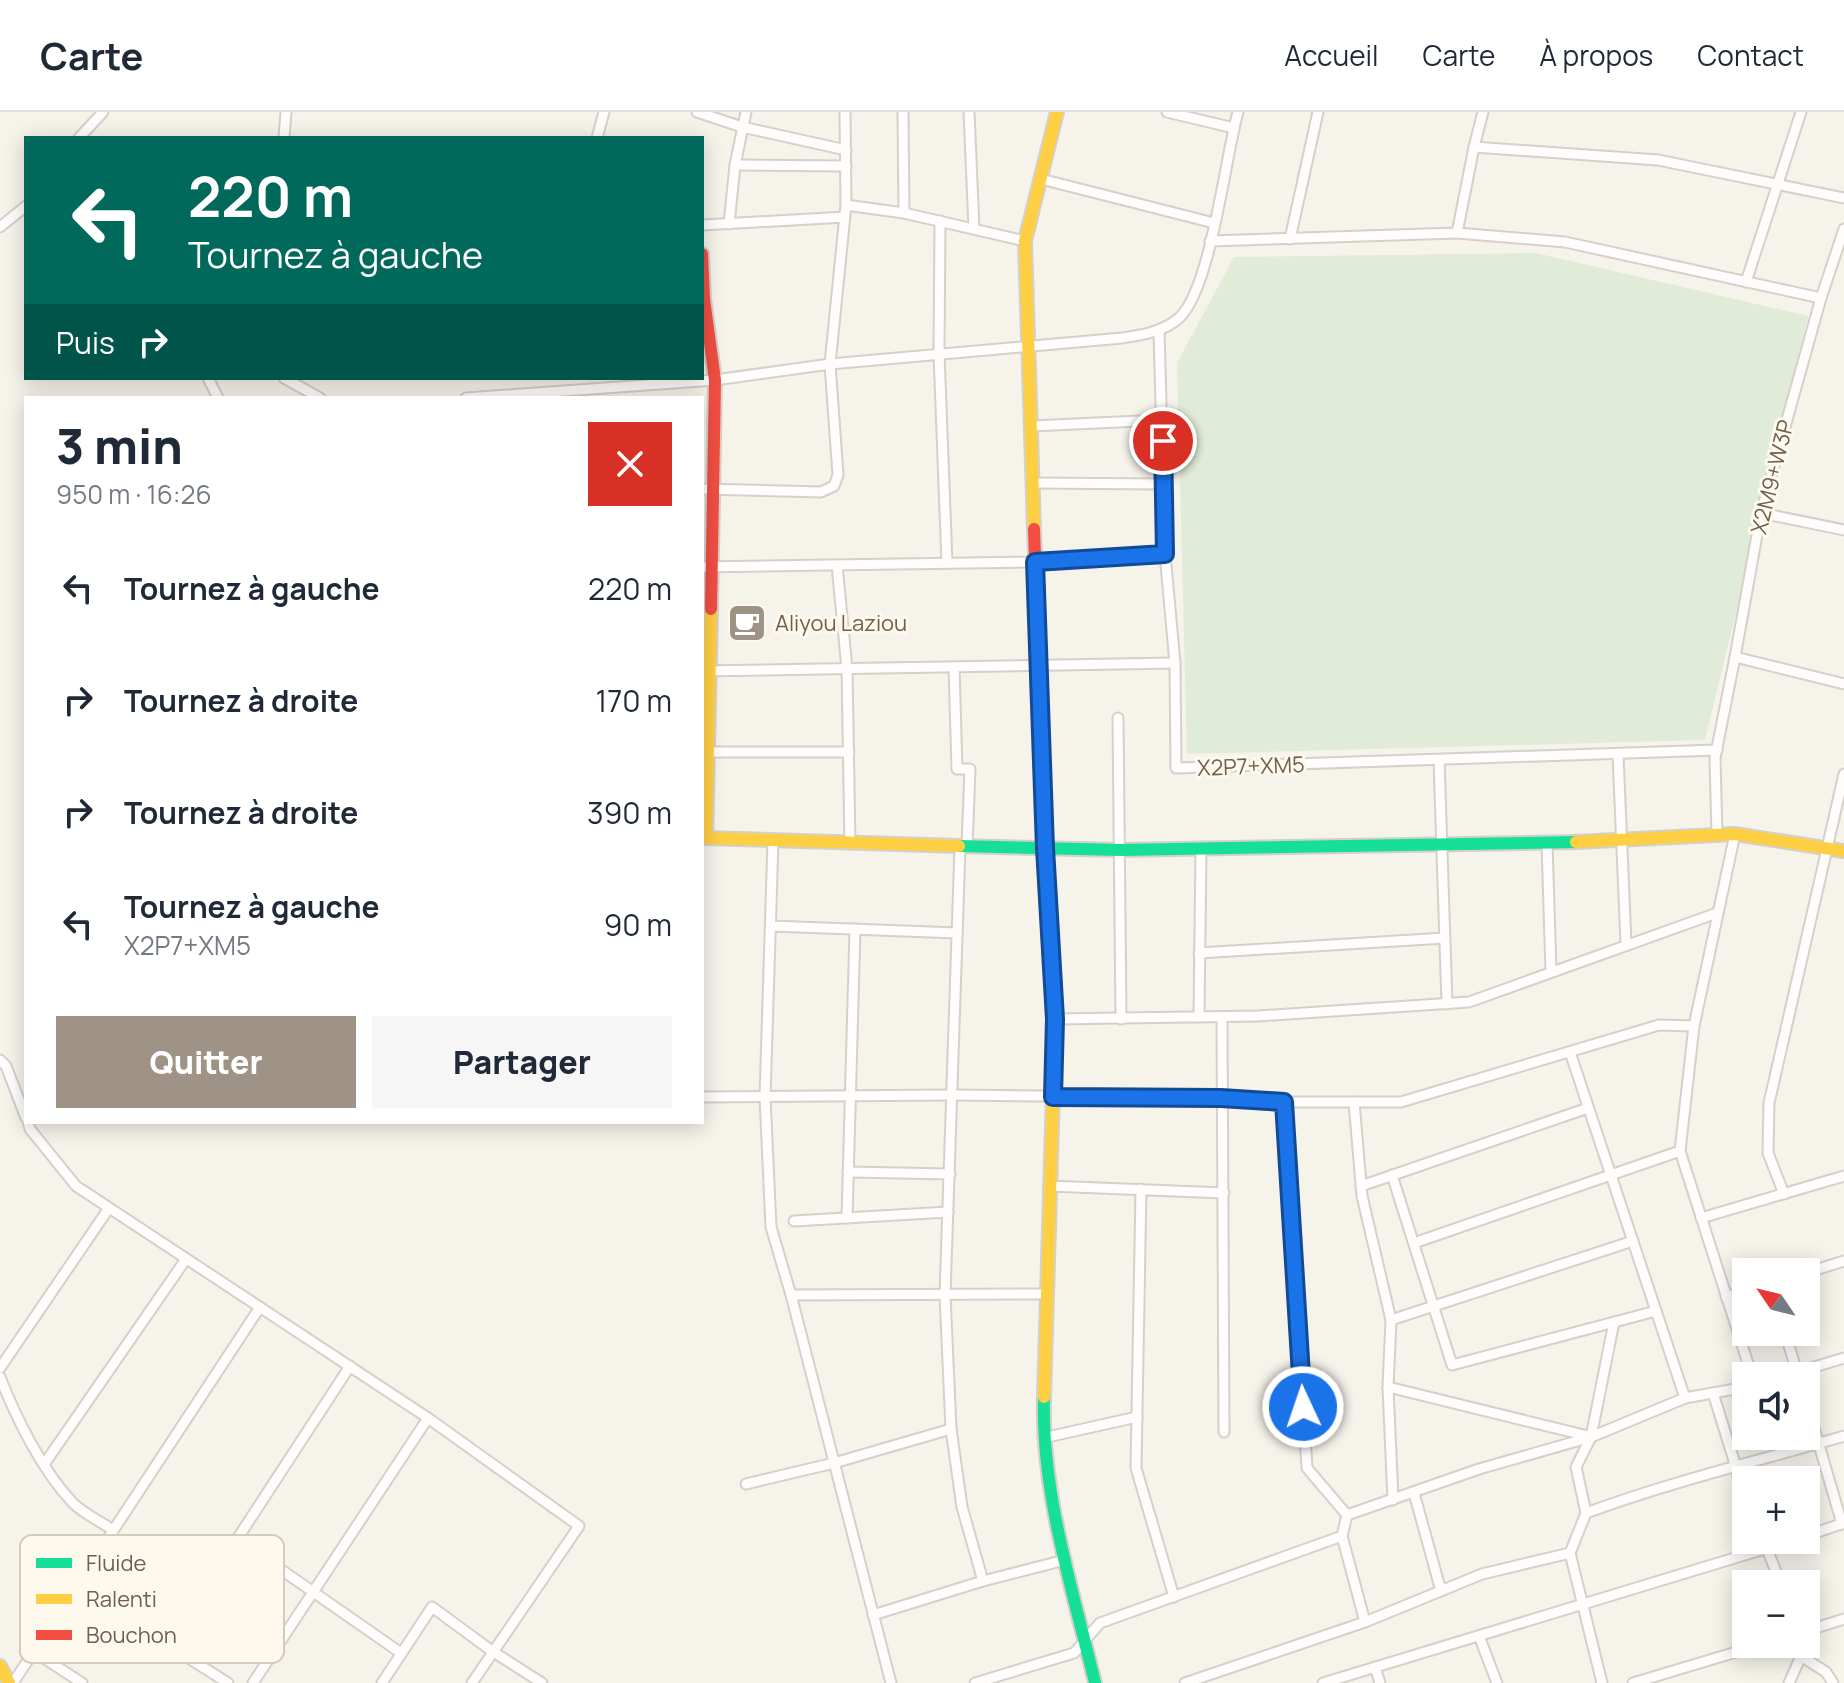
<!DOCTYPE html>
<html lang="fr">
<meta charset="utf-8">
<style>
body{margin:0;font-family:Manrope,sans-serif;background:#f6f6f7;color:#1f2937;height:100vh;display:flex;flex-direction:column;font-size:30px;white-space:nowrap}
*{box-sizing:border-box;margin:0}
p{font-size:26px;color:#747a83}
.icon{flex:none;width:44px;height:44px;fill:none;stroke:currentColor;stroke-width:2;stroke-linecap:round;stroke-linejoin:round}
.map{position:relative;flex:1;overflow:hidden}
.side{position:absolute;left:24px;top:284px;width:680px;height:728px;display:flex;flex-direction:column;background:#fff;border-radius:0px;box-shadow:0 4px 20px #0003}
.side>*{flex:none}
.guide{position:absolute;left:24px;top:24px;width:680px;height:244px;border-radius:0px;box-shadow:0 4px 20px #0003;background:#00695c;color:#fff;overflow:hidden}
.needle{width:52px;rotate:305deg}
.controls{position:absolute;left:1732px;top:1146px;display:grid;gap:16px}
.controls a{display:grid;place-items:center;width:88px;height:88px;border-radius:0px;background:#fff;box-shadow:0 4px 20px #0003;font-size:40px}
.pin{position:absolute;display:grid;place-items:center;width:68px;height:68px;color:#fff;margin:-34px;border:4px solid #fff;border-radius:50%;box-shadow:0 2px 8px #0007}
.me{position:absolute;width:88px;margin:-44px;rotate:357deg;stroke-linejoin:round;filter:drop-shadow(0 0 6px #0008)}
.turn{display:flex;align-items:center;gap:28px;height:168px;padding:0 32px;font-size:36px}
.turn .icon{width:104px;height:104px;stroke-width:2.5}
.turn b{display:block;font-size:56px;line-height:68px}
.then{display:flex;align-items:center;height:76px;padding:0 32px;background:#0003;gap:16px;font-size:30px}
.round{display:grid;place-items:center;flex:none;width:84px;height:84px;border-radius:0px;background:#f6f6f7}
.summary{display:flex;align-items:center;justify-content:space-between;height:136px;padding:0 32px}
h1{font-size:48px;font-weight:800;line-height:60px}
.primary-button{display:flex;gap:16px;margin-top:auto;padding:16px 32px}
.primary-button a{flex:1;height:92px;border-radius:0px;background:#9f9385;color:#fff;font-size:32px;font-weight:800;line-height:92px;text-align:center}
.primary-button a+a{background:#f6f6f7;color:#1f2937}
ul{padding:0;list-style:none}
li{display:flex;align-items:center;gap:24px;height:112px;padding:0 32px}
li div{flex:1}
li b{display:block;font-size:30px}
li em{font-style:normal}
header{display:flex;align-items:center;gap:48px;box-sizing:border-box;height:112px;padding:0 40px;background:#fff;border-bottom:2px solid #e0e1e3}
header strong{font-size:38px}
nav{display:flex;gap:44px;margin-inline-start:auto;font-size:28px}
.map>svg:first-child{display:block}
.green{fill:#e0ecd7}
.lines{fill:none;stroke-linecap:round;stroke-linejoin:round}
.street-casing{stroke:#d5d0c9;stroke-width:13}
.fast-casing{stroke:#d5d0c9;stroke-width:16}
.slow-casing{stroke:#d5d0c9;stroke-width:16}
.jam-casing{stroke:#d5d0c9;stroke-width:16}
.street{stroke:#fefdfc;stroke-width:9}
.fast{stroke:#16e098;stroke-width:12}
.slow{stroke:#ffcf43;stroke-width:12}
.jam{stroke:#f24e42;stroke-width:12}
.route-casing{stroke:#114b97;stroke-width:20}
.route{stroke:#1a73e8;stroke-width:14}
.labels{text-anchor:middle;stroke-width:6;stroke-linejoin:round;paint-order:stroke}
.street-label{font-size:22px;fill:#705f4e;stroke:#fdf9ec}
.poi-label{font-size:22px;fill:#705f4e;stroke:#fdf9ec;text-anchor:start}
.key{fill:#fdf9ec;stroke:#d3cbbd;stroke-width:2}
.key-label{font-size:22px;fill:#705f4e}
</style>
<header>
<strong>Carte</strong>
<nav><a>Accueil</a><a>Carte</a><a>À propos</a><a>Contact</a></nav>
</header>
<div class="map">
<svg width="1844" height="1571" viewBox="0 0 1844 1571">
<rect width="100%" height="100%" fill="#f6f3eb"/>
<path class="green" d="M1536,141L1808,204L1705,628L1187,642L1177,251L1234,145Z"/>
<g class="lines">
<defs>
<g id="street">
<path d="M697,0L742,15L846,38"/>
<path d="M903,0L904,101"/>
<path d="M969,0L974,117"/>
<path d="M1167,0L1234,16"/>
<path d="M79,26L103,0"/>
<path d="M284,26L286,0"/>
<path d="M597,26L604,0"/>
<path d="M1474,35L1483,0"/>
<path d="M735,53L846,54"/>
<path d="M1041,67L1214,111"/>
<path d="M846,93L904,101L1025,129"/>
<path d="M940,109L939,242L947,451"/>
<path d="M729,112L735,53L746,0"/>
<path d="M702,113L845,105"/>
<path d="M0,115L26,94"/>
<path d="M1457,121L1565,130L1821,186L1844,117"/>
<path d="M1290,127L1318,0"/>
<path d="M1210,129L1457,121L1474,35L1658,48L1844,86"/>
<path d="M1746,170L1801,0"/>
<path d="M1159,218L1165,442L1175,551L1176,656L1717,638"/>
<path d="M208,266L218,286"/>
<path d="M284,266L320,286"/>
<path d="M466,286L715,268L830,252L1122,226C1142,223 1163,220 1179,206C1211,177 1225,46 1238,0"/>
<path d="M1031,314L1162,308"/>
<path d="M1033,371L1165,372"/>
<path d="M702,377L821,380L834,374L838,363L830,252L846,93L845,0"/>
<path d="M1761,401L1844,418"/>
<path d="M837,453L847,557L850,732"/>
<path d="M702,455L1035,450L1165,442"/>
<path d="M1735,545L1761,401L1821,186"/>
<path d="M954,555L957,657H970L967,735"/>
<path d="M702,559L1175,551"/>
<path d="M1118,606L1121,907"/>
<path d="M705,640H849"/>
<path d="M1618,642L1626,832"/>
<path d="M1439,648L1447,892"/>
<path d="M1735,722L1694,914L1680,1039L1752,1264"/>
<path d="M1717,723L1715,646L1735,545L1844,572"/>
<path d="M773,729L765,985L771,1115L791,1183L891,1571"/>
<path d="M1547,731L1551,860"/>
<path d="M960,735L945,1183L951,1317L962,1395L983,1469"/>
<path d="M771,814L957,821"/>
<path d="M1199,841L1445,826"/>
<path d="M1199,905L1201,736"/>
<path d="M1222,905L1224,1320"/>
<path d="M1055,907L1258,904L1469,890L1717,801"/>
<path d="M1570,940L1685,1286"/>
<path d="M0,948L6,954L26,1006"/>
<path d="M702,985L952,983L1221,986L1284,990H1401L1659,913L1694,914"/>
<path d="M1284,990L1307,1356L1347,1403"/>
<path d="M1354,990L1362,1084L1391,1208L1388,1275L1393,1388"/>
<path d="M28,1010L30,1017L76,1074L428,1306L579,1414L472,1571"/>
<path d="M848,1060L950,1062"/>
<path d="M1392,1063L1452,1253L1656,1199"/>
<path d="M1049,1074L1224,1081"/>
<path d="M1361,1074L1588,996"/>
<path d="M1141,1077L1136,1356L1174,1485"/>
<path d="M1784,1082L1768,1041L1769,991L1844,662"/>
<path d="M847,1106L855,817"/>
<path d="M1701,1106L1844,1064"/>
<path d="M794,1109L948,1100"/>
<path d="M1414,1131L1680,1039"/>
<path d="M1806,1161L1844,1149"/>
<path d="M791,1183L1047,1182"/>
<path d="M1726,1185L1746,1179"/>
<path d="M1391,1208L1633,1129"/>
<path d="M1785,1220L1798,1264"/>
<path d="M0,1256L109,1096"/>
<path d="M1784,1264L1844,1246"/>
<path d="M0,1265C16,1306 42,1358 72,1390C82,1401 100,1409 113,1418"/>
<path d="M1388,1275L1588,1324"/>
<path d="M1713,1281L1736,1355L1746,1406"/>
<path d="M1806,1288L1842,1412"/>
<path d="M1043,1326L1137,1305"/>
<path d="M45,1351L186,1147"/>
<path d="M746,1372L834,1351L951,1317"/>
<path d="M1414,1381L1441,1479"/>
<path d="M1586,1401C1670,1370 1758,1349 1844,1324"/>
<path d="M1342,1424L1365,1510"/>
<path d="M1806,1424L1844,1411"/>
<path d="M237,1427L401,1541"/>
<path d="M1767,1437L1781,1472"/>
<path d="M76,1475L228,1571"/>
<path d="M873,1503L983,1469L1065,1448"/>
<path d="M1806,1519L1844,1507"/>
<path d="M1479,1524L1497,1571"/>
<path d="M168,1533L350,1254"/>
<path d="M33,1539L82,1571"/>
<path d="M1801,1544L1826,1560L1833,1571"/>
<path d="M1375,1555L1380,1571"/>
<path d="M13,1571L260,1195"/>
<path d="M253,1571L428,1306"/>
<path d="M382,1571L432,1495L492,1539L542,1571"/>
<path d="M975,1571L1074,1541L1100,1511L1342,1424L1347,1403L1479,1357L1591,1325L1685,1286L1746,1275"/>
<path d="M1185,1571L1365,1510L1482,1462L1570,1441"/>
<path d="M1323,1571L1794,1428"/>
<path d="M1602,1571L1570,1441L1586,1401L1576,1355L1591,1325L1614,1210"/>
<path d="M1633,1571L1763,1532"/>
<path d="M1789,1571L1801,1544L1800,1532"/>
</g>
<g id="fast">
<path d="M959,734L1120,738L1576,730"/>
<path d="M1044,1285C1041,1380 1073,1479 1095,1571"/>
</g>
<g id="slow">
<path d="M1034,417L1025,129L1057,0"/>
<path d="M711,497L706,726L959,734"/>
<path d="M1576,730L1735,722L1844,739"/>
<path d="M1044,1285L1054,945"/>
<path d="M0,1554L9,1571"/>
</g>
<g id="jam">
<path d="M702,142L704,187L715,268L711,497"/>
<path d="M1034,417L1045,736L1055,907L1054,945"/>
</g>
</defs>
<use href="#street" class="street-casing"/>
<use href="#fast" class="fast-casing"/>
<use href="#slow" class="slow-casing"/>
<use href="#jam" class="jam-casing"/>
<use href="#street" class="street"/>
<use href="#fast" class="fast"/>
<use href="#slow" class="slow"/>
<use href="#jam" class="jam"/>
</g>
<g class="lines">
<defs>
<path id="route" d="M1163,329L1165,442L1035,450L1045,736L1055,907L1053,985L1221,986L1284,990L1303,1295"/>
</defs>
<use href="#route" class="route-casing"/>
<use href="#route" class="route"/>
</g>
<defs>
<symbol id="cafe-square" viewBox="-11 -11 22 22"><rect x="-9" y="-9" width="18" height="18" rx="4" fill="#9f9385" stroke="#fdf9ec"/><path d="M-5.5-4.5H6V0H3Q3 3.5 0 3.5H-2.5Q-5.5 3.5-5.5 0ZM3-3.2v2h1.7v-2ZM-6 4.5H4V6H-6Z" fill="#fff"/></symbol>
</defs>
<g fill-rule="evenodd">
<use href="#cafe-square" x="725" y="489" width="44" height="44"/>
</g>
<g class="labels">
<g class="street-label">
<text transform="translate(1772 365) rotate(-76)" y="8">X2M9+W3P</text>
<text transform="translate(1251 654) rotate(-2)" y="8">X2P7+XM5</text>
</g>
<g class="poi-label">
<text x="775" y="519">Aliyou Laziou</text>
</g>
</g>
<rect x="20" y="1423" width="264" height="128" rx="12" class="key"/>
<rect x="36" y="1446" width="36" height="10" fill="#16e098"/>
<rect x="36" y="1482" width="36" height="10" fill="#ffcf43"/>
<rect x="36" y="1518" width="36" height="10" fill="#f24e42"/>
<g class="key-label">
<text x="86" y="1459">Fluide</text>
<text x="86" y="1495">Ralenti</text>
<text x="86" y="1531">Bouchon</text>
</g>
</svg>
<div class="controls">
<a><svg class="needle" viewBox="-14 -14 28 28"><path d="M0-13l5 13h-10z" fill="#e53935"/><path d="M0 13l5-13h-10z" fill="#747a83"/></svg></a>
<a><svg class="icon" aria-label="sound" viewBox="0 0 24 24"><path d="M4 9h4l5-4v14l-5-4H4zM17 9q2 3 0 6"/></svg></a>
<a>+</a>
<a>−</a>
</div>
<div class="pin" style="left:1163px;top:329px;background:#d93025"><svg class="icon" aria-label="arrive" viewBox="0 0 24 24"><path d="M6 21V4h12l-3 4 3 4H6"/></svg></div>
<svg class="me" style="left:1303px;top:1295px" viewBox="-20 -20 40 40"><circle r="17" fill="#1a73e8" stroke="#fff" stroke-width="3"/><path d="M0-11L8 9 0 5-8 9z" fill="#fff"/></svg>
<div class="guide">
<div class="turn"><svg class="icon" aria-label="left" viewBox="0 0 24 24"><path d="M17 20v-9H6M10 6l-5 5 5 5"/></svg><div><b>220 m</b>Tournez à gauche</div></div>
<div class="then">Puis<svg class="icon" aria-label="right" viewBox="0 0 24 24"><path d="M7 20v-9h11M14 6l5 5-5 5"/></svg></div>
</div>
<section class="side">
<div class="summary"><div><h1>3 min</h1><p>950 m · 16:26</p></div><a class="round" style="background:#d93025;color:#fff"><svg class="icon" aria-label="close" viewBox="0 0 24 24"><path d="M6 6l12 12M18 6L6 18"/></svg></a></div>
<ul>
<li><svg class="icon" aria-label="left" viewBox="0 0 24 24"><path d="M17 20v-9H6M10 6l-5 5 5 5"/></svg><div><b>Tournez à gauche</b></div><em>220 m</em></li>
<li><svg class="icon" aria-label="right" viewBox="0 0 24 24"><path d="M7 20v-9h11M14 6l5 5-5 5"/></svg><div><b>Tournez à droite</b></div><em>170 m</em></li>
<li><svg class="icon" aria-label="right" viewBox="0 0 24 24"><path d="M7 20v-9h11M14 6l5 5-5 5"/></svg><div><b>Tournez à droite</b></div><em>390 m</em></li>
<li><svg class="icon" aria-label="left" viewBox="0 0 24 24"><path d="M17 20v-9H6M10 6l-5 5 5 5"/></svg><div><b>Tournez à gauche</b><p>X2P7+XM5</p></div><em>90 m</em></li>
</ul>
<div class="primary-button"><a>Quitter</a><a>Partager</a></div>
</section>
</div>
